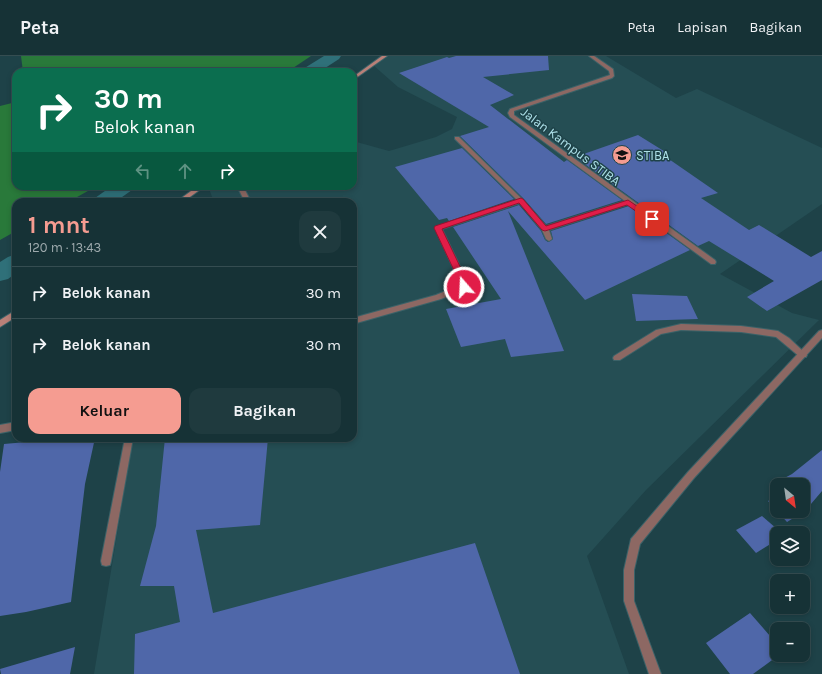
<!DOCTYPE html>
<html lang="id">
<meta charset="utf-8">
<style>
body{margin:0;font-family:Karla,sans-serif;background:#1f3a3e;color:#f1f3f6;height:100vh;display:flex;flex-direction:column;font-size:15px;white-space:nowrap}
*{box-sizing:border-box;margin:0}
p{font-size:13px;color:#9eaaad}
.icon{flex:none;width:22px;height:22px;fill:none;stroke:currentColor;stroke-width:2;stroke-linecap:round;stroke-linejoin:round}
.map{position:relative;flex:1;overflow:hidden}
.details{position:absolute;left:12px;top:142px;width:345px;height:244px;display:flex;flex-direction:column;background:#163236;border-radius:12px;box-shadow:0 2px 6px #0003,0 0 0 1px #354d51}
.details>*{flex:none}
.hud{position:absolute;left:12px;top:12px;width:345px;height:122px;border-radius:12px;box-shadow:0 2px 6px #0003,0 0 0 1px #354d51;background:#0b6e4f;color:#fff;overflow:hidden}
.needle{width:26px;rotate:151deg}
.buttons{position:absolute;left:770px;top:422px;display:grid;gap:8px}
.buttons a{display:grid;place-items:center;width:40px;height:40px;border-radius:8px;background:#163236;box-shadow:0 2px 6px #0003,0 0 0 1px #354d51;font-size:20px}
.pin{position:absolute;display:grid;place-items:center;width:34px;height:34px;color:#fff;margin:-17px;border-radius:8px;box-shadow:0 2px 6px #0006}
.me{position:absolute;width:44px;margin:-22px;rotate:341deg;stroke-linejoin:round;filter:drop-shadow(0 0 3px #0008)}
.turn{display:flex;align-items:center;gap:14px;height:84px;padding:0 16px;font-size:18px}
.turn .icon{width:52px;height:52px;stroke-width:2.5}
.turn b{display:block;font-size:28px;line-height:34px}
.lanes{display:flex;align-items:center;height:38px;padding:0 16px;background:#0003;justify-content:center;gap:20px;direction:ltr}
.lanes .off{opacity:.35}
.round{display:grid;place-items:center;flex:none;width:42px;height:42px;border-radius:12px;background:#1f3a3e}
.overview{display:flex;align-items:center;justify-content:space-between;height:68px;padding:0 16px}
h1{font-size:24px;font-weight:700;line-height:30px;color:#f59c91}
.action{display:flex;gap:8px;margin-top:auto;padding:8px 16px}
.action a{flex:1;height:46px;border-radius:12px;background:#f59c91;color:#111;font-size:16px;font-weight:700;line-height:46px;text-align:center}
.action a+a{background:#1f3a3e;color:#f1f3f6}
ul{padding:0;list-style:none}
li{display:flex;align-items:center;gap:12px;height:52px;padding:0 16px;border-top:1px solid #354d51}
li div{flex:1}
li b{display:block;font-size:15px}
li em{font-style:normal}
header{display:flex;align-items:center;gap:24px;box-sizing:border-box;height:56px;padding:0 20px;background:#163236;border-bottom:1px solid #354d51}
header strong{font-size:19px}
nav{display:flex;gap:22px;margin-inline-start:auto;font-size:14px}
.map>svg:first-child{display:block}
.built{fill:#254e54}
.green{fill:#29793a}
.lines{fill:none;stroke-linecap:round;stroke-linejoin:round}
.canal{fill:#2f7079;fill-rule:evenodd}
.building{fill:#4f67a9}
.lane-casing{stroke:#3b6268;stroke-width:2}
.street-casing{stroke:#3b6268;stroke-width:2}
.secondary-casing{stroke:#3b6268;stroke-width:2}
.lane{fill:#8d6863;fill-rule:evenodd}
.street{fill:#8d6863;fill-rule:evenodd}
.secondary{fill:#b98078;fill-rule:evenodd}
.route{fill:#e11d48;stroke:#92132f}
.labels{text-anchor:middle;stroke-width:3;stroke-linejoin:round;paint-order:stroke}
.far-street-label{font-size:13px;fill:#ade0e8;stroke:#1e4248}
.far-poi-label{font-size:13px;fill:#ade0e8;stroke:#1e4248;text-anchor:start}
</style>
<header>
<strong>Peta</strong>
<nav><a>Peta</a><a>Lapisan</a><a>Bagikan</a></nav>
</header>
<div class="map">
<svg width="822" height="618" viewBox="0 0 822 618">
<rect width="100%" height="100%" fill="#1e4248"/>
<path class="built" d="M386,0H606L676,42L697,33L822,92V148L720,218L792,257L819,264L646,434L587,500L629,618H94L133,382H353V146H214L208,130H353V85L389,95L436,81L452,73L457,61L398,31L373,9Z"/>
<g class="green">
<path d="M21,0H311L287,16H23Z"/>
<path d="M16,46V130H97L68,146H16V175L0,184V50Z"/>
</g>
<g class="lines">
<g class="canal">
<path d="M324,0H341L339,3L319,16H300L303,13Z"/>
<path d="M112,130H135L132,134L115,146H92L95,142Z"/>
<path d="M16,198V217L8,223L0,225V206L8,201Z"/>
</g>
</g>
<g class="building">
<path d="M456,0H548L549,14L483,21L514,39L490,49L564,106L567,104L622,144L546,168L524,143L460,80L489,71L399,17L447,1L449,2Z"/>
<path d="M638,79L667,97L663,99L718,137L701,142L749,174L759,169L811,201L822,195V224L767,255L747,241L774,225L709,185L698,190L575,101Z"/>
<path d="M462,92L514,143L449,165L447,162L439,164L395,111Z"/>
<path d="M519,149L541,175L545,184L548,186L553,183L551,175L629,150L690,194L585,244L508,155L564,295L511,301L505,283L461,291L446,253L501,243L453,171Z"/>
<path d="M632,238L687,240L698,263L636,265Z"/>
<path d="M71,382H95L85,428L71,546L26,556L0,560V416L4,388Z"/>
<path d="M165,382H268L260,469L196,474L213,557L475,487L520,618H134L135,578L180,566L174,530H140L156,470Z"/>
<path d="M822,394V435L805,455L787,466L768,445L777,440V455H803V429H777L775,427L792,418Z"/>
<path d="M762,460L777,473V484L756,497L736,474Z"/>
<path d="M750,557L777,588V599H779L753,618H730L706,587Z"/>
<path d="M75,591L70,618H1L0,613Z"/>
</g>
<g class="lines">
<defs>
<g id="lane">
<path d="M589,0H594L613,13L614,20L612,22L514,55V59L715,204L716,206L715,208H711L629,148L549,174L552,183L549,185L546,183L542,174L520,147L442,173L468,227L466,233L441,243L353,268V262L436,239L460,229V227L435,172L436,171L517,144L455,83V81H459L523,144L546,170L625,145L510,61L508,57L510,53L610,19L609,15Z"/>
<path d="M237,130H243L251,146H245Z"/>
<path d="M681,268L741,270L778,275L789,282L807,299L806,301H800L776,281L741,276L681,274L661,278L620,304H614L613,302L614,300L656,274Z"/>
</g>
<g id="street">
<path d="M822,274V282L694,422L640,488L634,514V545L661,618H649L624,545V514L631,483L688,416L819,275Z"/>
<path d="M16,366V374L0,377V369Z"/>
<path d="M125,382H133L111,505L110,509L106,510L102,509L101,505Z"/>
</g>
<g id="secondary">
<path d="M382,0H387L353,24V21Z"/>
<path d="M198,130H205L183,146H176Z"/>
<path d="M16,254V261L0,271V264Z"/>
</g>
</defs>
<use href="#lane" class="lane-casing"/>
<use href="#street" class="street-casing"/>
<use href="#secondary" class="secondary-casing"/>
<use href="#lane" class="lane"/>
<use href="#street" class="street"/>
<use href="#secondary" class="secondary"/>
</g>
<path class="route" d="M521,142L523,143L546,170L628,144L656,163L652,165H650L627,149L545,175L542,174L519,147L442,173L468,227L466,233H461L460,227L434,172L435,170Z"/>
<defs>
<symbol id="university-disc" viewBox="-11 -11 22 22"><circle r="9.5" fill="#f59c91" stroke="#1e4248"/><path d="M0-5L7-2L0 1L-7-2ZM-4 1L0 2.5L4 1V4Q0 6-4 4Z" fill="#111"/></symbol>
</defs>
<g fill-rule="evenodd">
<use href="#university-disc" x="611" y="88" width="22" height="22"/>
</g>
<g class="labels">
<g class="far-street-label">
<text transform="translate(571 90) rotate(37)" y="5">Jalan Kampus STIBA</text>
</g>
<g class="far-poi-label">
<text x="636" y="104">STIBA</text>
</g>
</g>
</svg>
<div class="buttons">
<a><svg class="needle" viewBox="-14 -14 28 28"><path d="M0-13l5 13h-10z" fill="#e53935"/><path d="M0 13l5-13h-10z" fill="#9eaaad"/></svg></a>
<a><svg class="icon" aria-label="layers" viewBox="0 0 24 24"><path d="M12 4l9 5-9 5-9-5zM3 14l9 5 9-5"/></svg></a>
<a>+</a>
<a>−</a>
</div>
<div class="pin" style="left:652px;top:163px;background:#d93025"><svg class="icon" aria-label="arrive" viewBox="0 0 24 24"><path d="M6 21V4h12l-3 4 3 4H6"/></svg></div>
<svg class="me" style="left:464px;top:231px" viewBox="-20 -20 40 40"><circle r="17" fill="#e11d48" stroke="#fff" stroke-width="3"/><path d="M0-11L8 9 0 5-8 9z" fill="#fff"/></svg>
<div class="hud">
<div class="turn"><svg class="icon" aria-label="right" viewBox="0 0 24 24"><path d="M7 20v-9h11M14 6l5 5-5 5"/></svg><div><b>30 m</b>Belok kanan</div></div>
<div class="lanes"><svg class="icon off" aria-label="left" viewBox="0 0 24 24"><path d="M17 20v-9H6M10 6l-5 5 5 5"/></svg><svg class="icon off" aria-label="ahead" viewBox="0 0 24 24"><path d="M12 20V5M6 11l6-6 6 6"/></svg><svg class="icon" aria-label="right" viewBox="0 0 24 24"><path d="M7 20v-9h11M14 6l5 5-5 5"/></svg></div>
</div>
<section class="details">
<div class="overview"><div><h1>1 mnt</h1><p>120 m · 13:43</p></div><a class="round"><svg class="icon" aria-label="close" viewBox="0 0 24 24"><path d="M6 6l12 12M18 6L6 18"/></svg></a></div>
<ul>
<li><svg class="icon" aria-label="right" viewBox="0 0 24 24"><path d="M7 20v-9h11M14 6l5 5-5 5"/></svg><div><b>Belok kanan</b></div><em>30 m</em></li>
<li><svg class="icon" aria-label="right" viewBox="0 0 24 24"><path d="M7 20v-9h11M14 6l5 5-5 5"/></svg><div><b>Belok kanan</b></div><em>30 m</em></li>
</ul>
<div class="action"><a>Keluar</a><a>Bagikan</a></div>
</section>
</div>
